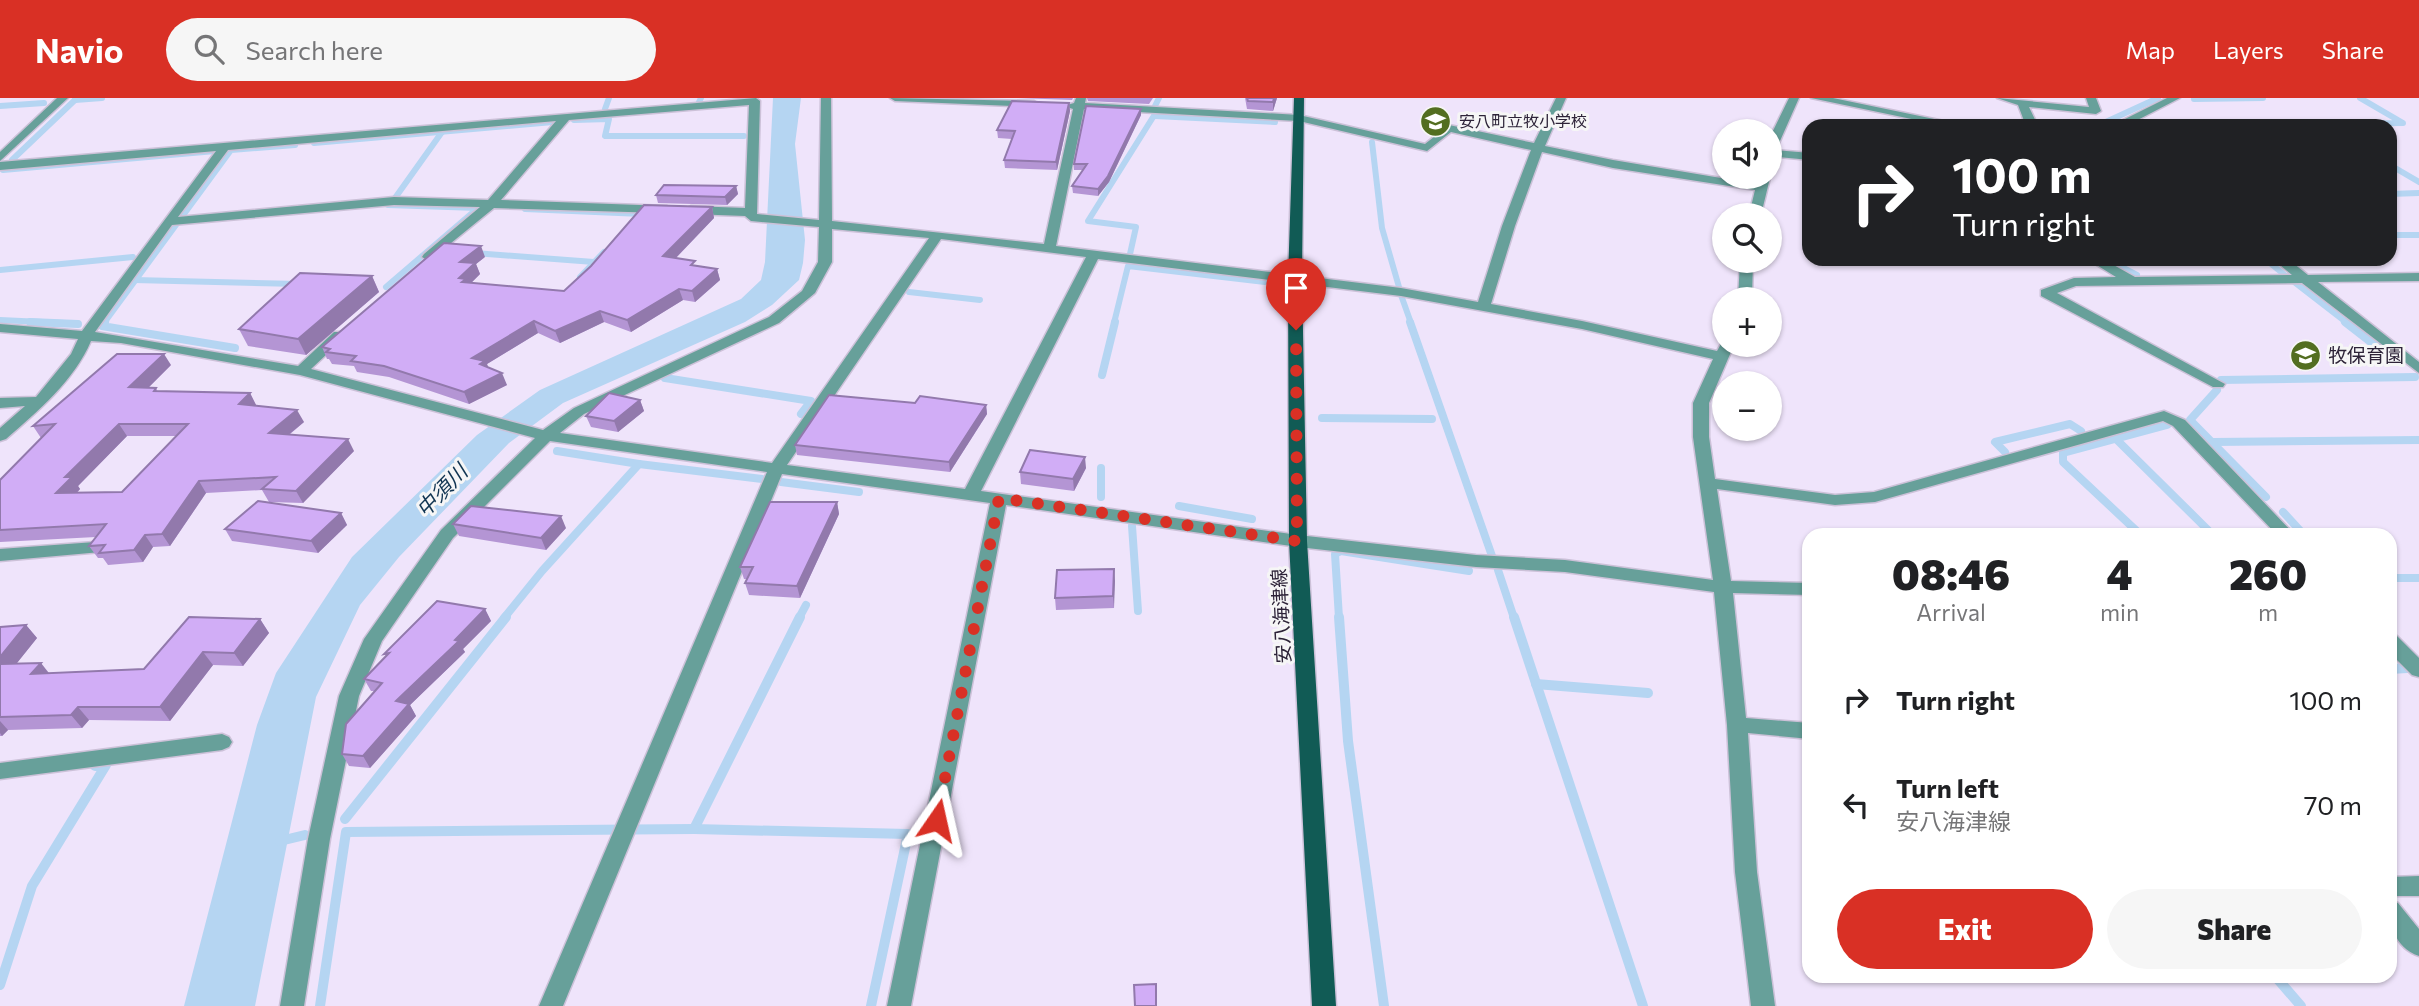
<!DOCTYPE html>
<meta charset="utf-8">
<style>
body{margin:0;font-family:Commissioner,"Noto Sans JP",sans-serif;background:#f6f6f6;color:#202124;height:100vh;display:flex;flex-direction:column;font-size:26px;white-space:nowrap}
*{box-sizing:border-box;margin:0}
p{font-size:23px;color:#757577}
.icon{flex:none;width:38px;height:38px;fill:none;stroke:currentColor;stroke-width:2;stroke-linecap:round;stroke-linejoin:round}
.map{position:relative;flex:1;overflow:hidden}
.drawer{position:absolute;left:1802px;top:430px;width:595px;height:455px;display:flex;flex-direction:column;background:#fff;border-radius:21px;box-shadow:0 2px 5px #0004}
.drawer>*{flex:none}
.banner{position:absolute;left:1802px;top:21px;width:595px;height:147px;border-radius:21px;box-shadow:0 2px 5px #0004;background:#202124;color:#fff;overflow:hidden}
.buttons{position:absolute;left:1712px;top:21px;display:grid;gap:14px}
.buttons a{display:grid;place-items:center;width:70px;height:70px;border-radius:50%;background:#fff;box-shadow:0 2px 5px #0004;font-size:35px}
.pin{position:absolute;display:grid;place-items:center;width:60px;height:60px;color:#fff;margin:-72px -30px;border-radius:50% 50% 50% 0;rotate:-45deg;box-shadow:0 0 7px #0007}
.pin .icon{rotate:45deg}
.me{position:absolute;width:77px;margin:-38px;rotate:11deg;stroke-linejoin:round;filter:drop-shadow(0 0 5px #0008)}
.turn{display:flex;align-items:center;gap:24px;height:147px;padding:0 35px;font-size:32px}
.turn .icon{width:91px;height:91px;stroke-width:2.5}
.turn b{display:block;font-size:49px;line-height:60px}
.eta{display:flex;justify-content:space-evenly;align-items:center;height:119px;text-align:center}
.eta b{font-size:42px;font-weight:800;line-height:49px}
.button{display:flex;gap:14px;margin-top:auto;padding:14px 35px}
.button a{flex:1;height:80px;border-radius:42px;background:#d93025;color:#fff;font-size:28px;font-weight:800;line-height:80px;text-align:center}
.button a+a{background:#f6f6f6;color:#202124}
ul{padding:0;list-style:none}
li{display:flex;align-items:center;gap:21px;height:105px;padding:0 35px}
li div{flex:1}
li b{display:block;font-size:26px}
li em{font-style:normal}
header{display:flex;align-items:center;gap:42px;box-sizing:border-box;height:98px;padding:0 35px;background:#d93025;color:#fff}
header strong{font-size:33px}
nav{display:flex;gap:38px;margin-inline-start:auto;font-size:24px}
.search{width:490px;height:63px;background:#f6f6f6;display:flex;align-items:center;gap:18px;box-sizing:border-box;padding:0 24px;border-radius:38px;color:#757577;font-size:26px}
.map>svg:first-child{display:block}
.water{fill:#b5d5f2}
.lines{fill:none;stroke-linecap:round;stroke-linejoin:round}
.stream-far2{stroke:#b5d5f2;stroke-width:6}
.stream-far1{stroke:#b5d5f2;stroke-width:8}
.stream{stroke:#b5d5f2;stroke-width:10}
.minor-casing{stroke:#ccc1d8;stroke-width:3}
.major-casing{stroke:#ccc1d8;stroke-width:3}
.minor{fill:#67a09a;fill-rule:evenodd}
.major{fill:#115b55;fill-rule:evenodd}
.wall{fill:#b495d4;fill-rule:evenodd}
.shaded-wall{fill:#9279ac}
.building{fill:#d1adf6;stroke:#9279ac;stroke-width:2;fill-rule:evenodd}
.route{stroke:#d93025;stroke-width:12;stroke-dasharray:0 21.6}
.labels{text-anchor:middle;stroke-width:6;stroke-linejoin:round;paint-order:stroke}
.far-poi-label{font-size:16px;fill:#2d2338;stroke:#f6f6f6;text-anchor:start}
.poi-label{font-size:19px;fill:#2d2338;stroke:#f6f6f6;text-anchor:start}
.street-label{font-size:19px;fill:#2d2338;stroke:#f6f6f6}
.water-label{font-size:21px;font-style:italic;fill:#113552;stroke:#f6f6f6}
</style>
<header>
<strong>Navio</strong>
<div class="search"><svg class="icon" aria-label="search" viewBox="0 0 24 24"><circle cx="10" cy="10" r="6"/><path d="M15 15l6 6"/></svg>Search here</div>
<nav><a>Map</a><a>Layers</a><a>Share</a></nav>
</header>
<div class="map">
<svg width="2419" height="908" viewBox="0 0 2419 908">
<rect width="100%" height="100%" fill="#efe4fb"/>
<path class="water" d="M773,0H801L795,46L805,142L803,165L799,182L772,207L745,224L563,305L509,345L399,459L360,507L316,599L255,908H184L257,627L276,575L352,459L477,337L540,292L741,201L761,182L765,164Z"/>
<g class="lines">
<g class="stream-far2">
<path d="M2194,1L2263,0"/>
<path d="M75,2L102,0"/>
<path d="M699,4L701,0"/>
<path d="M0,8L44,5"/>
<path d="M1155,8L1159,0"/>
<path d="M605,11L609,0"/>
<path d="M1155,18L1275,24"/>
<path d="M574,22L609,21L605,38H744"/>
<path d="M2097,28L2158,0"/>
<path d="M2232,28L2403,25L2360,0"/>
<path d="M1372,44L1382,130L1399,189"/>
<path d="M314,45L553,24"/>
<path d="M12,62L77,0"/>
<path d="M2390,67L2419,84"/>
<path d="M3,72L215,53"/>
<path d="M2390,96L2419,95"/>
<path d="M395,100L442,34"/>
<path d="M525,111L642,116L639,119"/>
<path d="M2390,137H2419"/>
<path d="M474,155L594,164"/>
<path d="M1130,156L1136,129L1088,123L1155,16"/>
<path d="M2106,161L2137,177"/>
<path d="M2265,161L2286,178"/>
<path d="M0,172L133,159"/>
<path d="M580,179L604,154"/>
<path d="M134,182L300,186"/>
<path d="M2294,184L2347,225"/>
<path d="M386,189L478,110L388,107"/>
<path d="M909,194L980,202"/>
<path d="M1401,197L1411,225"/>
<path d="M0,222L64,225"/>
<path d="M104,225L231,52L295,47"/>
<path d="M1114,225L1128,168L1265,184"/>
</g>
<g class="stream-far1">
<path d="M30,224L78,226"/>
<path d="M105,224L102,228L235,250"/>
<path d="M1410,224L1492,458"/>
<path d="M2345,224L2390,259"/>
<path d="M1102,277L1115,224"/>
<path d="M665,280L811,303L801,316"/>
<path d="M2221,282L2415,279"/>
<path d="M2217,292L2190,322L2266,399"/>
<path d="M1322,320L1432,321"/>
<path d="M2116,341L2214,438"/>
<path d="M2213,344L2419,342"/>
<path d="M2005,354L1995,344L2070,326L2081,333"/>
<path d="M639,366L762,381"/>
<path d="M1101,370V399"/>
<path d="M781,384L859,394"/>
<path d="M1179,408L1252,421"/>
<path d="M2283,414L2305,438"/>
<path d="M1132,428L1138,513"/>
<path d="M2142,438L2063,364V355L2167,327"/>
<path d="M1498,472L1514,520"/>
<path d="M2390,480H2419"/>
<path d="M504,520L542,473L639,366L557,353"/>
<path d="M799,520L806,507"/>
<path d="M1339,520L1335,456L1341,453L1469,473"/>
</g>
<g class="stream">
<path d="M800,519L694,731L908,736L871,908"/>
<path d="M1339,519L1348,643L1384,908"/>
<path d="M1514,519L1643,908"/>
<path d="M2390,571L2407,570"/>
<path d="M1536,586L1648,595"/>
<path d="M345,721L506,519"/>
<path d="M280,743L305,737"/>
<path d="M2275,878L2301,908"/>
<path d="M0,887L32,788L106,667L95,668"/>
<path d="M320,908L346,734L694,731"/>
</g>
<defs>
<g id="minor">
<path d="M57,0H68L0,63V54Z"/>
<path d="M756,0L760,3L757,116L819,122L821,0H831L832,123L1044,146L1073,11L1064,8L1074,5L1076,0H1086L1085,5L1299,17L1425,46L1449,27L1534,45L1556,0H1566L1545,48L1613,62L1757,86L1759,79L1770,80L1761,117H1749L1755,92L1613,70L1542,54L1515,128L1491,206L1582,223L1717,253L1722,244L1724,247H1734L1709,305V339L1715,381L1835,397L1874,394L2164,313L2185,322L2296,438H2278L2173,328L2163,323L1875,404L1835,407L1717,391L1731,483L1810,485V497L1733,495L1746,620L1810,625V641L1748,635L1757,774L1775,908H1751L1735,774L1727,627L1714,494L1565,474L1476,469L1298,449L1006,407L911,908H887L990,405L782,376L563,908H539L767,374L550,343L453,440L382,543L359,598L330,741L304,908H280L308,741L339,598L364,541L441,432L535,340L300,277L121,245L91,243C74,283 38,313 6,341L0,343V330L25,308L0,310V300L36,299L71,256L78,241L0,234V226L82,233L216,53L0,72V64ZM749,7L745,110L691,108L685,112L691,116L745,118L751,123L819,129L818,164L802,193L769,219L574,310L543,332L311,271L344,240V234H334L298,268L95,234L172,127L394,107L480,109L424,156L422,159L429,163L494,110L663,115L669,111L667,108L501,102L569,22ZM1084,11L1299,23L1427,53L1451,34L1531,52L1502,128L1478,204L1401,190L1056,148ZM556,23L488,102L394,99L178,119L228,52ZM832,131L929,140L772,365L560,335L584,316L779,225L815,195L832,164ZM941,141L1086,159L965,391L787,367ZM1098,161L1401,198L1582,231L1713,261L1693,305V339L1713,482L1565,462L1476,457L1298,437L981,393Z"/>
<path d="M890,0L1034,3L1039,6L1034,9L895,3Z"/>
<path d="M1789,0H1799L1776,52L1810,55V62L1769,58V41Z"/>
<path d="M1811,0H1833L1968,28H1945Z"/>
<path d="M1997,0L2089,9L2086,0H2096L2101,13L2096,16L2029,9L2038,28H2026L2018,7Z"/>
<path d="M2167,0H2180L2126,28H2111Z"/>
<path d="M2087,161H2103L2135,179L2292,177L2273,161H2288L2308,177L2419,175V183L2318,184L2419,264V275L2302,185L2076,188L2057,195L2225,286L2223,289H2213L2041,198V192L2074,180L2116,179Z"/>
<path d="M1740,163H1753L1752,201H1738Z"/>
<path d="M95,444L104,450L101,454L0,463V451Z"/>
<path d="M2390,536L2397,538L2419,560V579L2412,577L2390,555Z"/>
<path d="M222,636L229,639L232,644L229,649L222,652L0,681V665Z"/>
<path d="M2419,778V798H2390V779Z"/>
<path d="M2390,802L2398,805L2419,831V858C2393,849 2390,826 2390,802Z"/>
</g>
<path id="major" d="M1294,0H1304L1302,180L1307,443L1336,908H1312L1289,443L1288,180Z"/>
</defs>
<use href="#minor" class="minor-casing"/>
<use href="#major" class="major-casing"/>
<use href="#minor" class="minor"/>
<use href="#major" class="major"/>
</g>
<g class="wall">
<path d="M1018,0H1073L1072,2Z"/>
<path d="M1087,0H1153L1149,6L1088,3Z"/>
<path d="M1245,0H1277L1273,13L1247,11Z"/>
<path d="M1069,5L1070,13L1057,72L1005,70L1004,62L1012,41L998,40L997,32Z"/>
<path d="M1141,11V17L1109,84L1098,98L1073,95L1072,88L1083,72H1074V66Z"/>
<path d="M736,88L738,96L727,107L658,105L656,97Z"/>
<path d="M712,109L714,120L676,160L697,168L717,171L720,182L695,204L683,202L631,234L604,224L560,245L538,235L487,266L488,269L507,287L469,306L389,279L357,274L354,268L332,266L329,261H327L322,249L485,159L476,166L480,176L471,185L564,193Z"/>
<path d="M372,178L379,194L306,257L248,248L239,231Z"/>
<path d="M171,267L148,290H156L158,294L250,295L256,307L255,308L304,324L289,337L354,353L303,405L269,404L262,392L206,395L170,448L153,449L143,464L108,467L103,460H98L89,448L96,439L0,444V382L42,339L41,340L33,328ZM127,338H176L122,394L77,395L80,391L78,388Z"/>
<path d="M640,302L644,313L618,334L591,329L586,318Z"/>
<path d="M915,305L986,307L987,316L950,374L797,357L795,347Z"/>
<path d="M1086,370L1074,393L1021,386L1020,374Z"/>
<path d="M837,404L839,416L800,500L749,497L745,485L747,481H744L740,469Z"/>
<path d="M341,415L347,427L318,455L232,443L225,431Z"/>
<path d="M453,426L566,430L546,452L459,438Z"/>
<path d="M1114,471V510L1056,512L1055,500Z"/>
<path d="M485,511L491,523L463,551L465,554L410,607L416,618L370,670L349,668L342,656L374,593H371L364,581L386,558L384,556Z"/>
<path d="M260,521L269,535L243,568L213,567L170,623L89,622L82,630L8,632L2,638H0V529L26,527L37,540L16,566L49,575L144,571Z"/>
</g>
<g class="shaded-wall">
<path d="M1274,0H1277L1273,13V4Z"/>
<path d="M1069,5L1070,13L1057,72L1056,64Z"/>
<path d="M1141,11V17L1109,84L1098,98V91Z"/>
<path d="M736,88L738,96L727,107L725,99Z"/>
<path d="M712,109L714,120L667,169L663,158Z"/>
<path d="M481,148L485,159L476,166L480,176L469,187L471,192L459,180L460,164Z"/>
<path d="M717,171L720,182L695,204L692,193Z"/>
<path d="M372,178L379,194L306,257L298,241Z"/>
<path d="M679,191L683,202L631,234L627,222Z"/>
<path d="M600,213L604,224L560,245L555,233Z"/>
<path d="M534,223L538,235L487,266L490,275L472,260Z"/>
<path d="M164,256L171,267L137,301L129,289Z"/>
<path d="M502,275L507,287L469,306L464,294Z"/>
<path d="M250,295L256,307L246,318L239,306Z"/>
<path d="M640,302L644,313L618,334L614,323Z"/>
<path d="M986,307L987,316L950,374L949,364Z"/>
<path d="M297,312L304,324L276,347L269,335Z"/>
<path d="M119,326L127,338L78,388L80,391L65,407L56,395L65,379Z"/>
<path d="M348,341L354,353L303,405L296,393Z"/>
<path d="M1085,359L1086,370L1074,393L1073,381Z"/>
<path d="M199,383L206,395L170,448L162,436Z"/>
<path d="M837,404L839,416L800,500L797,488Z"/>
<path d="M341,415L347,427L318,455L311,443Z"/>
<path d="M561,418L566,430L546,452L541,440Z"/>
<path d="M145,437L153,449L143,464L134,452Z"/>
<path d="M1114,471L1115,483L1114,510L1113,498Z"/>
<path d="M485,511L491,523L463,551L465,554L410,607L416,618L370,670L363,658L396,603Z"/>
<path d="M260,521L269,535L243,568L234,555Z"/>
<path d="M26,527L37,540L5,580L0,574V559Z"/>
<path d="M203,554L213,567L170,623L160,609Z"/>
<path d="M41,565L52,579L31,576Z"/>
<path d="M78,609L89,622L82,630L71,617Z"/>
<path d="M0,623L8,632L2,638L0,635Z"/>
</g>
<g class="building">
<path d="M1247,0H1274L1273,4L1248,3Z"/>
<path d="M1012,3L1069,5L1056,64L1004,62L1015,33L997,32Z"/>
<path d="M1086,8L1141,11L1108,78L1098,91L1072,88L1087,66H1074Z"/>
<path d="M664,87L736,88L725,99L656,97Z"/>
<path d="M644,107L712,109L663,158L695,163L691,167L717,171L692,193L679,191L627,222L600,213L555,233L534,223L472,260L485,263L480,266L502,275L464,294L384,268L351,263L356,258L326,254L330,251L322,249L444,145L481,148L460,164L475,165L459,180L466,181L462,184L564,193L591,168Z"/>
<path d="M300,175L372,178L298,241L239,231Z"/>
<path d="M117,256H164L129,289L156,290L154,293L250,295L239,306L297,312L269,335L348,341L296,393L262,391L276,379L199,383L162,436L145,437L134,452L99,455L105,447L89,448L106,426L0,432V382L55,326L33,328ZM119,326H188L122,394L56,395L72,379H65Z"/>
<path d="M609,295L640,302L614,323L586,318Z"/>
<path d="M829,297L915,305L920,298L986,307L949,364L795,347Z"/>
<path d="M1030,352L1085,359L1073,381L1020,374Z"/>
<path d="M258,403L341,415L311,443L225,431Z"/>
<path d="M770,404H837L797,488L745,485L753,469H740Z"/>
<path d="M471,408L561,418L541,440L453,426Z"/>
<path d="M1114,471L1113,498L1055,500L1057,472Z"/>
<path d="M437,503L485,511L455,542L459,543L396,603L409,606L363,658L342,656L346,626L382,585L364,581L389,555L384,556Z"/>
<path d="M189,519L260,521L234,555L203,554L160,609H78L71,617L0,619V566L41,565L31,576L144,571Z"/>
<path d="M26,527L0,559V529Z"/>
<path d="M1156,886V908H1135L1134,887Z"/>
</g>
<g class="lines">
<path class="route" d="M937,722L999,400L1297,443L1296,232"/>
</g>
<defs>
<symbol id="school-disc" viewBox="-11 -11 22 22"><circle r="9.5" fill="#536e21" stroke="#f6f6f6"/><path d="M0-5L7-2L0 1L-7-2ZM-4 1L0 2.5L4 1V4Q0 6-4 4Z" fill="#fff"/></symbol>
</defs>
<g fill-rule="evenodd">
<use href="#school-disc" x="1418" y="6" width="35" height="35"/>
<use href="#school-disc" x="2288" y="240" width="35" height="35"/>
</g>
<g class="labels">
<g class="far-poi-label">
<text x="1459" y="29">安八町立牧小学校</text>
</g>
<g class="poi-label">
<text x="2328" y="264">牧保育園</text>
</g>
<g class="street-label">
<text transform="translate(1281 518) rotate(-93)" y="7">安八海津線</text>
</g>
<g class="water-label">
<text transform="translate(442 393) rotate(-46)" y="7">中須川</text>
</g>
</g>
</svg>
<div class="buttons">
<a><svg class="icon" aria-label="sound" viewBox="0 0 24 24"><path d="M4 9h4l5-4v14l-5-4H4zM17 9q2 3 0 6"/></svg></a>
<a><svg class="icon" aria-label="search" viewBox="0 0 24 24"><circle cx="10" cy="10" r="6"/><path d="M15 15l6 6"/></svg></a>
<a>+</a>
<a>−</a>
</div>
<div class="pin" style="left:1296px;top:232px;background:#d93025"><svg class="icon" aria-label="arrive" viewBox="0 0 24 24"><path d="M6 21V4h12l-3 4 3 4H6"/></svg></div>
<svg class="me" style="left:937px;top:722px" viewBox="-20 -20 40 40"><path d="M0-17L14 15 0 8-14 15z" fill="#d93025" stroke="#fff" stroke-width="4"/></svg>
<div class="banner">
<div class="turn"><svg class="icon" aria-label="right" viewBox="0 0 24 24"><path d="M7 20v-9h11M14 6l5 5-5 5"/></svg><div><b>100 m</b>Turn right</div></div>
</div>
<section class="drawer">
<div class="eta">
<div><b>08:46</b><p>Arrival</p></div>
<div><b>4</b><p>min</p></div>
<div><b>260</b><p>m</p></div>
</div>
<ul>
<li><svg class="icon" aria-label="right" viewBox="0 0 24 24"><path d="M7 20v-9h11M14 6l5 5-5 5"/></svg><div><b>Turn right</b></div><em>100 m</em></li>
<li><svg class="icon" aria-label="left" viewBox="0 0 24 24"><path d="M17 20v-9H6M10 6l-5 5 5 5"/></svg><div><b>Turn left</b><p>安八海津線</p></div><em>70 m</em></li>
</ul>
<div class="button"><a>Exit</a><a>Share</a></div>
</section>
</div>
